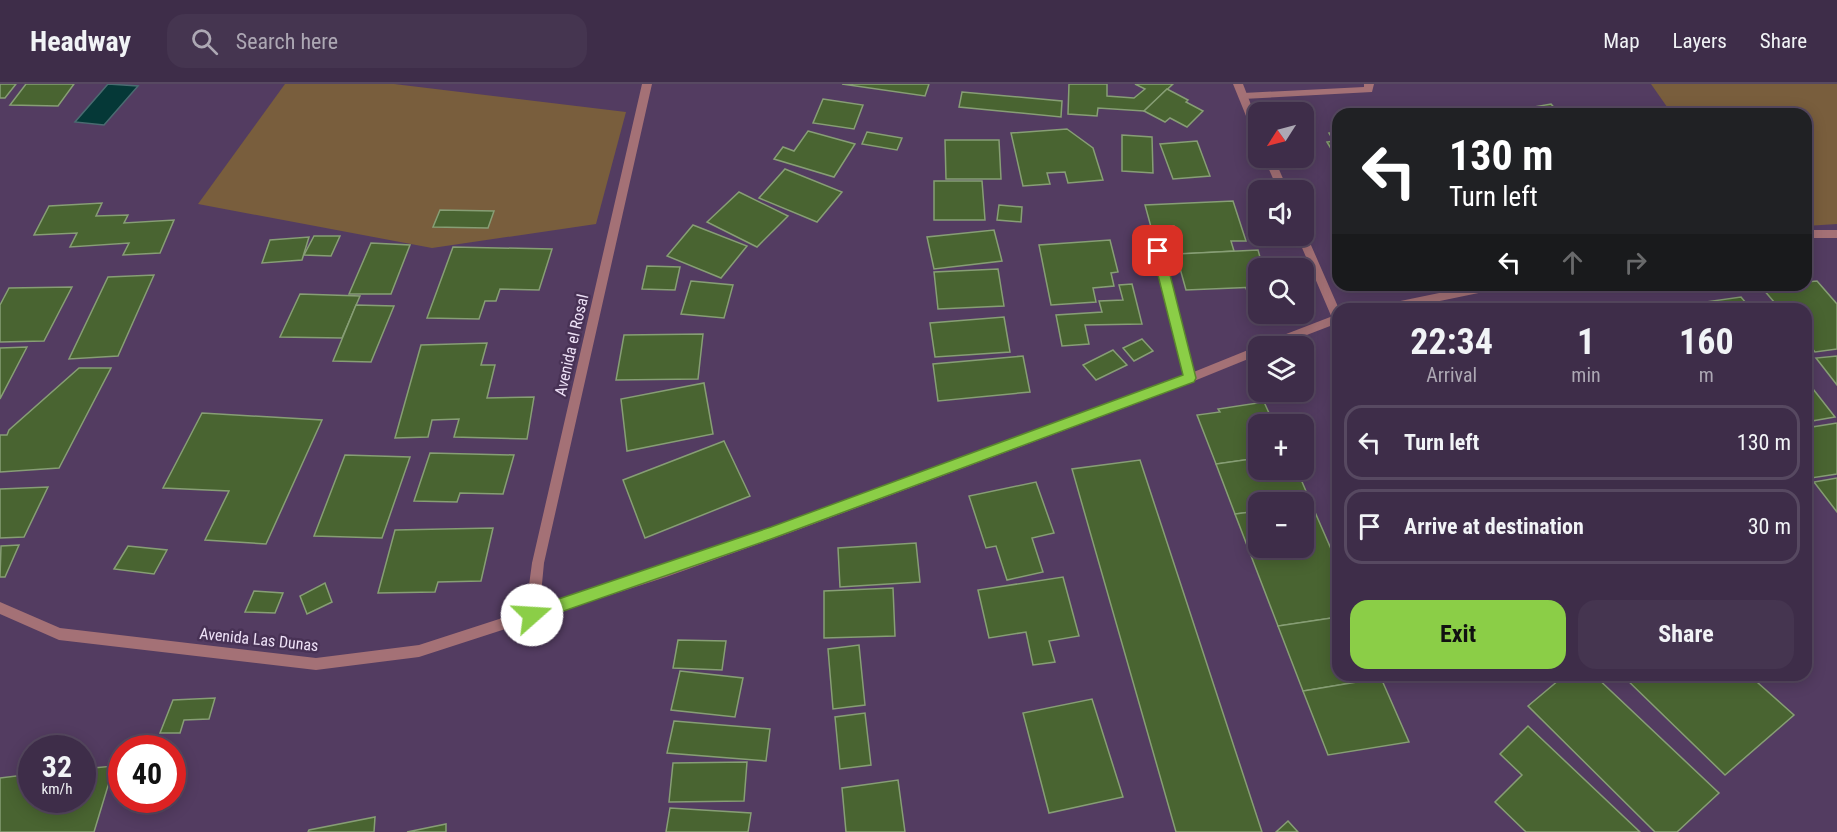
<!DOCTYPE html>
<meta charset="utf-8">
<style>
body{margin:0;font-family:"Roboto Condensed",sans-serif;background:#453550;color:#f1f3f6;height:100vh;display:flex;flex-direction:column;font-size:22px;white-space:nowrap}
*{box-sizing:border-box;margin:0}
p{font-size:20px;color:#ada8b4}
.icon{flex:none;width:33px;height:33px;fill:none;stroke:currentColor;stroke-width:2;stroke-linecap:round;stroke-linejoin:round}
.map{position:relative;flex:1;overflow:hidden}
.drawer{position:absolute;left:1332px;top:219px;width:480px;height:378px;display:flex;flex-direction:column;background:#3e2d49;border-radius:18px;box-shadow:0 3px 15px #0003,0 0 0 2px #574961}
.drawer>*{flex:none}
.hud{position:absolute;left:1332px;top:24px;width:480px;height:183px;border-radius:18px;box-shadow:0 3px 15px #0003,0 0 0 2px #574961;background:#202124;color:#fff;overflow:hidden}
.needle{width:39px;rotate:234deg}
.controls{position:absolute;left:1248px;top:18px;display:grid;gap:12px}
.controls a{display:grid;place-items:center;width:66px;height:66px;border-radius:12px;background:#3e2d49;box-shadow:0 3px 15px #0003,0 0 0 2px #574961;font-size:30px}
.speed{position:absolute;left:18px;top:651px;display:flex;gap:12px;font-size:30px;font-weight:700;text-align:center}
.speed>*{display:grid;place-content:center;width:78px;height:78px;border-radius:50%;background:#3e2d49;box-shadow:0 3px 15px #0003,0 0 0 2px #574961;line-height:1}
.speed small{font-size:15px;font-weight:400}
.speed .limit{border:9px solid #d22;background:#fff;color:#111}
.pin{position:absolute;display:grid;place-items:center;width:51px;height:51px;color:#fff;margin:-26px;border-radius:12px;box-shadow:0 3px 9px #0006}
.me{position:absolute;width:66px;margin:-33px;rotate:71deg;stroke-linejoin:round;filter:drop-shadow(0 0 4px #0008)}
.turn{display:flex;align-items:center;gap:21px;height:126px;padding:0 18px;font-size:27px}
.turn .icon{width:78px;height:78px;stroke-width:2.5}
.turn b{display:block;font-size:42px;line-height:51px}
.lanes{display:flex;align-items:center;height:57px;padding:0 18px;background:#0003;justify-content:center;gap:30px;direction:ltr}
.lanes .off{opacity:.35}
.eta{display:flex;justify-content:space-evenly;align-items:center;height:102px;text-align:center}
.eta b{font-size:36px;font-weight:700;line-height:42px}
.primary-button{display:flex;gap:12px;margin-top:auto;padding:12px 18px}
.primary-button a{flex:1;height:69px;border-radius:18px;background:#8bce47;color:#111;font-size:24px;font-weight:700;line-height:69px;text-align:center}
.primary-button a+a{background:#453550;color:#f1f3f6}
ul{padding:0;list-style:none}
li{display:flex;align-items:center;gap:18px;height:75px;margin:0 12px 9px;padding:0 6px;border:3px solid #574961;border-radius:18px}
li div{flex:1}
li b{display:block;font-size:22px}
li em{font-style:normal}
header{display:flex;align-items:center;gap:36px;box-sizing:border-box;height:84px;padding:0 30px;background:#3e2d49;border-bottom:2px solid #574961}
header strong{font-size:28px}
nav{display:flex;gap:33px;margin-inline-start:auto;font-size:21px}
.search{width:420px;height:54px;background:#453550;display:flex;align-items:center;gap:15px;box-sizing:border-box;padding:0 21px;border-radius:18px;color:#ada8b4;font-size:22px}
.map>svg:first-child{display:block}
.green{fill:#795e3d}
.water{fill:#053837;stroke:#4b6b71;stroke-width:1.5}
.building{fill:#496431;stroke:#879e75;stroke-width:1.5}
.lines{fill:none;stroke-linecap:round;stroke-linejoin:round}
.service{fill:#a47176;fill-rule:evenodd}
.minor{fill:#a47176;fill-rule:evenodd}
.tertiary{fill:#a47176;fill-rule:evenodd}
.route{fill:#8bce47;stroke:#5a862e;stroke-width:1.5}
.labels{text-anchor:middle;stroke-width:5;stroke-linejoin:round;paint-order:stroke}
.street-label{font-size:16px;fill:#eee1f7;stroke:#483255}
</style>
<header>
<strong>Headway</strong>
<div class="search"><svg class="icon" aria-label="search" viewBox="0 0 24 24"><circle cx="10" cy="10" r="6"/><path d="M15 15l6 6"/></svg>Search here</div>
<nav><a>Map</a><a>Layers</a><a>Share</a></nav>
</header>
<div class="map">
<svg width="1837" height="748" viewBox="0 0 1837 748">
<rect width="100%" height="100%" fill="#533c61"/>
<g class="green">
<path d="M285,0H394L626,28L596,140L432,164L198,120Z"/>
<path d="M1651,0H1837V140L1806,142V30H1672Z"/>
</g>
<path class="water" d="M108,0L138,2L104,41L75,38Z"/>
<g class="building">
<path d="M0,0H16L5,14H0Z"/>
<path d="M26,0H74L58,22L10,21Z"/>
<path d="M842,0H929L925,12Z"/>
<path d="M1069,0H1107V12L1134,14L1145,5L1135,0H1173L1144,27L1098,24L1097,32L1068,30Z"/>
<path d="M1167,5L1188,16L1186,18L1203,27L1187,43L1170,34L1165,38L1144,27Z"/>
<path d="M962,8L1062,17L1061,33L959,23Z"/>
<path d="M823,15L863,21L854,45L813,39Z"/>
<path d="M1551,20L1560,30H1495Z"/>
<path d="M1067,45L1093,64L1103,96L1068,99L1065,88L1047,89L1050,100L1023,102L1011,49Z"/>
<path d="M808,47L855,60L834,93L774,75L783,63L794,67Z"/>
<path d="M867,48L902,54L897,66L862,60Z"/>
<path d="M1338,48V76L1327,58L1334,57L1329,49Z"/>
<path d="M1122,51L1152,53L1153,89L1122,87Z"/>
<path d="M945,56H999L1001,95H946Z"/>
<path d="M1197,57L1210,92L1173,95L1160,60Z"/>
<path d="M785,85L842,108L817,138L759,114Z"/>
<path d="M934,97H982L985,136H934Z"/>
<path d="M739,108L788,132L757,163L707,138Z"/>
<path d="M1233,117L1246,157H1231L1234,167L1182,170L1174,142L1151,143L1145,121Z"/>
<path d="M102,119L96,132L128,131L124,139L174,136L160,169L123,171L129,159L70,163L77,149L34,151L49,122Z"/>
<path d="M999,121L1022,123L1021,138L997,136Z"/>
<path d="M440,126L494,127L488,144L433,143Z"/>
<path d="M693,141L747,162L721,194L667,172Z"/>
<path d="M994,146L1002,177L934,185L927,153Z"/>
<path d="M314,152H340L331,172L304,171Z"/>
<path d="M309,153L302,176L262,179L270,156Z"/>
<path d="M1110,156L1118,188L1111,189L1114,202L1093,204L1096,218L1051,221L1039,161Z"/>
<path d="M371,159L410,161L391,210H349Z"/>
<path d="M453,163L552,165L539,206L500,205L496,217H485L479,235L427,234Z"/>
<path d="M1258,166L1263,184H1258V203L1186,206L1176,170Z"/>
<path d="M647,182L680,183L675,206L642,205Z"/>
<path d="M998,185L1004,222L938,225L934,188Z"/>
<path d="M154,191L118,272L69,275L108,193Z"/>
<path d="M691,197L733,201L724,234L681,230Z"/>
<path d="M1817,197L1837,220V265L1815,268L1806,257V225H1780L1763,205L1806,201V198Z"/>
<path d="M1132,200L1142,240L1085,241L1089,260L1062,262L1056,231L1102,228L1099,217L1123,216L1119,201Z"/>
<path d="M72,203L44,257L0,258V221L9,204Z"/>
<path d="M1258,203V230L1295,231L1255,232L1246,204Z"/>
<path d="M300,210L360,212L342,254L280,253Z"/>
<path d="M1741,213L1751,225H1679L1677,222Z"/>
<path d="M356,221L394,222L371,278L333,277Z"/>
<path d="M1004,233L1010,268L935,273L930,239Z"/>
<path d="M703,250L698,295L616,296L624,251Z"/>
<path d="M1142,255L1153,267L1134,277L1123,264Z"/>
<path d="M487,259L481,281H495L487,314L534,313L527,355L454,353L459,335L432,336L428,353L395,354L421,261Z"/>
<path d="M27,263L0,315V264Z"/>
<path d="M1113,266L1127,281L1096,296L1083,281Z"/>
<path d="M1023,272L1030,308L938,317L933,280Z"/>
<path d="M1837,272V301L1816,274Z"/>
<path d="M79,284H111L59,384L0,388V351H7L9,346Z"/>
<path d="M1806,296L1835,333L1806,338Z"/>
<path d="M704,299L713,350L627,367L621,315Z"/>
<path d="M1264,318L1274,340H1258V374L1216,380L1197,331L1220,328L1218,325Z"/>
<path d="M202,329L322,336L266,460L205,456L229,407L163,404Z"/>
<path d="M1837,339V390L1811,394L1806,388V344Z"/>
<path d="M724,357L750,412L645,454L623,396Z"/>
<path d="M430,369L514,371L503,410L460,409L457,418L414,417Z"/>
<path d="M345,371L410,373L382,454L314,452Z"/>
<path d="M1258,374V386H1297L1311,419L1258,418V427L1235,430L1216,380Z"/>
<path d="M1140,376L1262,748H1176L1072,385Z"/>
<path d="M1837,394V428L1814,398Z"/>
<path d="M1036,398L1054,449L1032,454L1043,488L1007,496L996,462L986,464L969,412Z"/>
<path d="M48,403L24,453L0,454V405Z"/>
<path d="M1311,419L1338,481V533L1278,542L1235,430L1258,427V464H1304V420Z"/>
<path d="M493,444L481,497L438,498L435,508L378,509L395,446Z"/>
<path d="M916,459L920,498L840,503L838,464Z"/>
<path d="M19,461L5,493H0L1,462Z"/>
<path d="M128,462L167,466L154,490L114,485Z"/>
<path d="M1063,493L1079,552L1049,557L1055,578L1033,581L1026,548L989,554L978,506Z"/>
<path d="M325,499L332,518L307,530L300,512Z"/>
<path d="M893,504L895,552L824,554V507Z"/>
<path d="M254,507L283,509L275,529L245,528Z"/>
<path d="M1338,533V591H1380L1381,594L1303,607L1278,542Z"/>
<path d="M678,556L726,557L722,586L673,584Z"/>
<path d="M859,561L865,621L833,625L828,565Z"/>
<path d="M680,587L743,594L735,633L671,626Z"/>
<path d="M1565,591H1594L1719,709L1677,748H1655L1528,622Z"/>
<path d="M1622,591H1749L1794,631L1725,691Z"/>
<path d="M1381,594L1409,658L1328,671L1303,607Z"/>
<path d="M215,614L209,635L184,636L180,649H160L173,616Z"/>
<path d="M1092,615L1123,713L1049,729L1023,629Z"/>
<path d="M865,629L871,681L840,685L835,633Z"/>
<path d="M674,637L770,645L766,677L667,669Z"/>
<path d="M1528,642L1640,748H1526L1495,718L1522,691L1500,670Z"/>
<path d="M747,678L744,717L669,718L673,679Z"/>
<path d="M114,682L94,748H0V694L32,690V716H82V685Z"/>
<path d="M898,696L905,748H846L842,704Z"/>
<path d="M670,724L751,729L748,748H666Z"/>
<path d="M375,733L374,748H308L309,746Z"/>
<path d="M1288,737L1298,748H1276Z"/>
<path d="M446,740V748H407Z"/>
</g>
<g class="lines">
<path class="service" d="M1364,0H1374L1372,8L1243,15L1238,12L1243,9L1364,3Z"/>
<g class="minor">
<path d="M642,0H652L544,479L539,531L537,535L532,537L527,535L525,531L532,479Z"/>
<path d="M1233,0H1243L1258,39V52L1253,49Z"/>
<path d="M1264,74H1274L1288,106H1278Z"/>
<path d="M1153,144L1158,148L1196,294L1190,299L1184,294L1148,148Z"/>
<path d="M1304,149L1307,152L1339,225L1338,238L1333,237L1332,234L1297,152H1304Z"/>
</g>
<g class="tertiary">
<rect x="1806" y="146" width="31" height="8"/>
<path d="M1478,201H1503L1498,205L1401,225H1376L1381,221Z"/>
<path d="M1338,230V239L1278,262H1261L1263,259Z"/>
<path d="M1258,262H1261H1258V271L1162,310L792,448L666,493L419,573L316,586L59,556L0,530V518L60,544L316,574L419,561L666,481L792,437L1154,304Z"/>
</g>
</g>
<path class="route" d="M1158,163L1164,167L1196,294L1194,298L771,455L532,538L527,536L525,531L527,526L532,524L771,443L1183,291L1152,167Z"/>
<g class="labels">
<g class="street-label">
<text transform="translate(571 261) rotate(-77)" y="6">Avenida el Rosal</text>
<text transform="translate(259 555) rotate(6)" y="6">Avenida Las Dunas</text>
</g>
</g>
</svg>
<div class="controls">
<a><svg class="needle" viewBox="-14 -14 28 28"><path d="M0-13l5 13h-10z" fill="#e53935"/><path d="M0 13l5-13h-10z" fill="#ada8b4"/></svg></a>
<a><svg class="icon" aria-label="sound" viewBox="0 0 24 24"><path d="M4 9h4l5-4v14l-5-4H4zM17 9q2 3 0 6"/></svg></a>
<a><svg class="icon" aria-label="search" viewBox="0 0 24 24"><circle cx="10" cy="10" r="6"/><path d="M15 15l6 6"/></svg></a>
<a><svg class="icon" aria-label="layers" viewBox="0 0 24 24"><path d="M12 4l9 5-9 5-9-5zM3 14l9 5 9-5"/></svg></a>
<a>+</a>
<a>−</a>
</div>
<div class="speed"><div>32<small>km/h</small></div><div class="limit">40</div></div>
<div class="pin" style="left:1158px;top:167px;background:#d93025"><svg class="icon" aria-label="arrive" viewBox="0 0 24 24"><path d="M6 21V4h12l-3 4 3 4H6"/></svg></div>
<svg class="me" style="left:532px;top:531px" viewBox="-20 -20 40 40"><circle r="19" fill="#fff"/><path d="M0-13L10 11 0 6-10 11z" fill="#8bce47"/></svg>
<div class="hud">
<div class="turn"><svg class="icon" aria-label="left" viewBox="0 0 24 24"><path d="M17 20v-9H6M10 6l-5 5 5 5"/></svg><div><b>130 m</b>Turn left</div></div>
<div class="lanes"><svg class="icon" aria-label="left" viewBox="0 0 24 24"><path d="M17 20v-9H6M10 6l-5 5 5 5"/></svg><svg class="icon off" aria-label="ahead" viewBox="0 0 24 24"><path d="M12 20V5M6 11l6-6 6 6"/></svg><svg class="icon off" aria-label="right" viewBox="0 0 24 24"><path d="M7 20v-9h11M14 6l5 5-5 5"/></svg></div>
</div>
<section class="drawer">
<div class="eta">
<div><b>22:34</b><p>Arrival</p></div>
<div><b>1</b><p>min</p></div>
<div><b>160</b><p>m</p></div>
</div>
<ul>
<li><svg class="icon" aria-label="left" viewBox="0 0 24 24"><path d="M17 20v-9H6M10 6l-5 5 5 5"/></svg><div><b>Turn left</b></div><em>130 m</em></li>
<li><svg class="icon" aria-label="arrive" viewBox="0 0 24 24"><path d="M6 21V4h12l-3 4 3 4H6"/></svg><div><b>Arrive at destination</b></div><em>30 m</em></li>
</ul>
<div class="primary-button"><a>Exit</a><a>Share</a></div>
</section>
</div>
